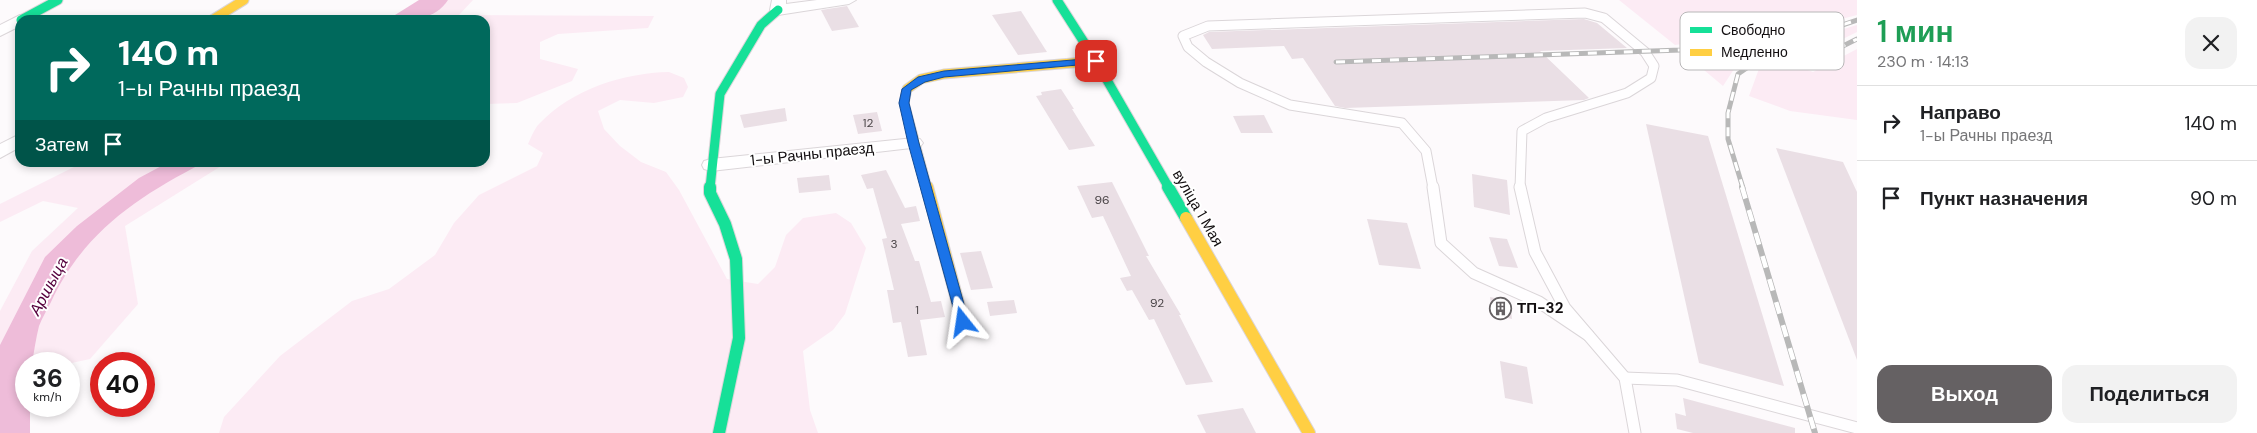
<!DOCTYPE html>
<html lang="ru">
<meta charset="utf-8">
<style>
body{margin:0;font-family:"DM Sans",sans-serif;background:#f2f2f2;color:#202124;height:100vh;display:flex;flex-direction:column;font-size:19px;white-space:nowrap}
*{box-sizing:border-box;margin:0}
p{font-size:16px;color:#757577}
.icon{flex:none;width:28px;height:28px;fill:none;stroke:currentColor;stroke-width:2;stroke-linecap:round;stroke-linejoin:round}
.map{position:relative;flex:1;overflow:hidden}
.panel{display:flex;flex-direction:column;background:#fff;width:400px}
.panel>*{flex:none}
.hud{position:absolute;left:15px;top:15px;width:475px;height:152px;border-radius:15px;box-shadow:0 2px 8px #0003;background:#00695c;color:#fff;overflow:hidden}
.speed{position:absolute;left:15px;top:352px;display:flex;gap:10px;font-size:25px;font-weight:700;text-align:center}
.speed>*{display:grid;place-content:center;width:65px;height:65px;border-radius:50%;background:#fff;box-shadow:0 2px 8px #0003;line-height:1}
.speed small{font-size:12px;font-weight:400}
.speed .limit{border:8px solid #d22;background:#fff;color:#111}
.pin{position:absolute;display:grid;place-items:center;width:42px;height:42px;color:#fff;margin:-21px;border-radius:10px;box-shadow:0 2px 8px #0006}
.me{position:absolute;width:55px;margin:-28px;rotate:345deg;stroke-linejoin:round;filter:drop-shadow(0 0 4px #0008)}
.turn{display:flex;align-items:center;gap:18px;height:105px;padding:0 20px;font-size:22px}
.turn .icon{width:65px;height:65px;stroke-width:2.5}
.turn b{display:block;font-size:35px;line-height:42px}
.then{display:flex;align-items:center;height:48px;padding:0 20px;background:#0003;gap:10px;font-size:19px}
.round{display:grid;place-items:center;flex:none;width:52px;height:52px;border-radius:15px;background:#f2f2f2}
.headline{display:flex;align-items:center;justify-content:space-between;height:85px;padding:0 20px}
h1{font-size:30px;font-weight:600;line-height:38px;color:#1e9e55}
.cta{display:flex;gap:10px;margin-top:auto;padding:10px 20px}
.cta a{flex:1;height:58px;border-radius:15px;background:#656163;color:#fff;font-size:20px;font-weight:600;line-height:58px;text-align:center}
.cta a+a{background:#f2f2f2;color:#202124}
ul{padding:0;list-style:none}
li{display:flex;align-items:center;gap:15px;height:75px;padding:0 20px;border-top:1px solid #e0e0e0}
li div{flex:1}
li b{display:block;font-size:19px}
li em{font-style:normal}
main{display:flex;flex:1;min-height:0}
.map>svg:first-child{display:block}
.green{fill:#fcebf4}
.water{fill:#eebcd9}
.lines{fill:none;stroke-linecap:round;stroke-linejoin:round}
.river{fill:#eebcd9;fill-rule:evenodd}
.building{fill:#eadfe5}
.lane-far1-casing{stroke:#dbd6d9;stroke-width:11}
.lane-casing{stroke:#dbd6d9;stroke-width:13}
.street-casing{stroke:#dbd6d9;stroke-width:2}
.fast-far1-casing{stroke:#dbd6d9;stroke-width:11}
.fast-casing{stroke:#dbd6d9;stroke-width:14}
.slow-far1-casing{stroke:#dbd6d9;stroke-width:11}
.slow-casing{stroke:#dbd6d9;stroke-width:14}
.lane-far1{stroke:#fffeff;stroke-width:9}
.lane{stroke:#fffeff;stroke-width:11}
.street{fill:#fffeff;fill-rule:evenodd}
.fast-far1{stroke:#16e098;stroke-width:9}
.fast{stroke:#16e098;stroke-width:12}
.slow-far1{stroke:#ffcf43;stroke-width:9}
.slow{stroke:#ffcf43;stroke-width:12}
.rail-far1-casing{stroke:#b8b8b8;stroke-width:5}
.rail-casing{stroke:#b8b8b8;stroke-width:6}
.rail-far1{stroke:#fff;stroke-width:3;stroke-dasharray:9;stroke-linecap:butt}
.rail{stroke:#fff;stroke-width:4.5;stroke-dasharray:12;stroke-linecap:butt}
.route{fill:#1a73e8;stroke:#114b97}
.labels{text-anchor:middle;stroke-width:4;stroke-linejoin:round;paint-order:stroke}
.number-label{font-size:12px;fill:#4b4548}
.street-label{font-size:15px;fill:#130f11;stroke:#fff}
.poi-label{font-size:15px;font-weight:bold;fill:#130f11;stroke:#fff;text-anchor:start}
.water-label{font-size:16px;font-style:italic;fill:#55013d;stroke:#fff}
.key{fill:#fff;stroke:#b8b7b8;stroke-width:1}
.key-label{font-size:14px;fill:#130f11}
</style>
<main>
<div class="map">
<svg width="1857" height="433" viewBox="0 0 1857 433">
<rect width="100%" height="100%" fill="#fdfafc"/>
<g class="green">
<path d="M430,0H473L459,15L654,16L648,28L558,34L540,42V59L578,69L572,81L517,103L485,104V20H384Z"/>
<path d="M1619,0H1857V15L1830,22L1675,45Z"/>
<path d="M1857,25V32L1792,64L1813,72L1857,49V120L1790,111L1749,96L1760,66L1820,36Z"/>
<path d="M1789,38L1738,63L1723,86L1685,54Z"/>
<path d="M669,72L684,78L688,87L683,97L654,103L620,100L598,111L604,129L620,146L641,162L666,172L679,190L727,279L758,284L775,267L786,235L803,218L836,213L851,223L866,248L845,314L833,330L803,351L810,410L818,433H219L224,417L280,356L352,301L389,289L435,255L454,223L479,195L537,166L543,153L528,144C531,138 534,129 539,124C572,89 623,73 669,72Z"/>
<path d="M82,163H226L125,226L138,304L90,359L67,364H26L0,378V311L32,251L78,208L43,201L0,222V204Z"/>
</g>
<path class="water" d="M167,163H203C137,197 83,233 51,302C47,310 42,318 39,326C36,338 34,351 32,364H26V406H30V433H0V345L45,257L77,226L139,178Z"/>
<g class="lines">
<path class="river" d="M419,0H448C435,20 413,20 391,20L395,15Z"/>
</g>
<g class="building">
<path d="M847,6L859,27L832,31L821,10Z"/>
<path d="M1021,11L1047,52L1018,55L992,15Z"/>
<path d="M1584,19L1597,23L1627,48L1540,51L1589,98L1584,100L1345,108L1335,106L1303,58L1292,59L1284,46L1212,49L1203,35L1209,32Z"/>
<path d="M1061,89L1074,109H1072L1095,146L1069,150L1036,96L1042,95L1041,92Z"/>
<path d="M785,108L787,121L744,128L740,115Z"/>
<path d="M877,112L882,131L858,134L853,115Z"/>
<path d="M1264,115L1273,133H1241L1233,116Z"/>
<path d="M1646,124L1708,136L1784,386L1699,363Z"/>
<path d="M1776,148L1843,162L1857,192V360Z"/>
<path d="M886,170L905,208L916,206L920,221L901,224L915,261H919L931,302L941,301L945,317L920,320L927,355L908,357L901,322L893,323L887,290H894L882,239L887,238L873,188L867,189L861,175Z"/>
<path d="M1472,174L1507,180L1510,215L1474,207Z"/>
<path d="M829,175L831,190L799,193L797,178Z"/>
<path d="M1112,182L1149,256H1146L1181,315H1179L1213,382L1186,385L1154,319L1149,320L1132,290L1127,291L1120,278L1131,276L1103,216L1092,218L1077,186Z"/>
<path d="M1367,219L1407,223L1421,269L1379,265Z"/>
<path d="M1489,237L1507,239L1518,268L1499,266Z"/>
<path d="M981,251L993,288L971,290L960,253Z"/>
<path d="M1490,297L1510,301L1512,319L1492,314Z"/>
<path d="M1014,300L1017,313L990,316L987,302Z"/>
<path d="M1500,361L1527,367L1533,404L1505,398Z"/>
<path d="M1683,398L1795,428V433H1693L1677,429L1675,413L1686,416Z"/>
<path d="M1243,408L1256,433H1206L1197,415Z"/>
</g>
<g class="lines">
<defs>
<path id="lane-far1" d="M1433,188L1426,151L1402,123L1290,105L1240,83L1206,62L1188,47L1183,36L1208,26L1585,13L1604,18L1645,52L1654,66L1651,78L1627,93L1546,118L1522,131L1520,188"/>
<g id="lane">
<path d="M1433,187L1441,243L1474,273L1539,302L1588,335"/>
<path d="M1520,187L1535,252L1565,308L1625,378L1635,433"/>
<path d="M1625,378L1677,380L1857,428"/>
</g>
<g id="street">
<path d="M772,0H786V4L817,0H856L849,4L778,15L770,10Z"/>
<path d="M20,15L28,20H20V26L0,36V25Z"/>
<path d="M20,134V147L0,158V144Z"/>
<path d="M914,138L920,139L923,143L920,147L711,171L704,169L702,165L704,161L711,159Z"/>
</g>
<g id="fast-far1">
<path d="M1057,0L1096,61L1169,188"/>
<path d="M21,20L58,0"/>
<path d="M710,188L720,94L761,25L778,10"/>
</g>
<g id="fast">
<path d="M710,187V193L725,224L736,259L739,338L719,433"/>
<path d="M1168,187L1186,218"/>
</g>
<g id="slow-far1">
<path d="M212,20L244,0"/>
<path d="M927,188L904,103L907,89L921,79L944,74L1096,61"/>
</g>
<g id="slow">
<path d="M927,187L963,322"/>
<path d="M1186,218L1309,433"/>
</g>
</defs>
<use href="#lane-far1" class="lane-far1-casing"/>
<use href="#lane" class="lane-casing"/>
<use href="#street" class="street-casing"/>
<use href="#fast-far1" class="fast-far1-casing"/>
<use href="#fast" class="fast-casing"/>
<use href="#slow-far1" class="slow-far1-casing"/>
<use href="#slow" class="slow-casing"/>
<use href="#lane-far1" class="lane-far1"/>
<use href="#lane" class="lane"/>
<use href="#street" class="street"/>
<use href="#fast-far1" class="fast-far1"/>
<use href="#fast" class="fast"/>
<use href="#slow-far1" class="slow-far1"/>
<use href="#slow" class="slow"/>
<defs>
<g id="rail-far1">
<path d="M1336,62L1681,50L1804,31"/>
<path d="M1805,65L1857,39"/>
<path d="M1743,188L1728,139V113L1738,74L1777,47L1857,20"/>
</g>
<path id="rail" d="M1742,187L1815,433"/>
</defs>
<use href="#rail-far1" class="rail-far1-casing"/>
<use href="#rail" class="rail-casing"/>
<use href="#rail-far1" class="rail-far1"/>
<use href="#rail" class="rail"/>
</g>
<path class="route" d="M1096,58L1100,59V63L944,77L925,82L911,90L909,103L919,143L969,322L963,327L958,325L908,143L899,103L902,89L918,77L944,71Z"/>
<defs>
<symbol id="building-ring" viewBox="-11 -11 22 22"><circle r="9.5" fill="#fff" stroke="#656163" stroke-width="1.5"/><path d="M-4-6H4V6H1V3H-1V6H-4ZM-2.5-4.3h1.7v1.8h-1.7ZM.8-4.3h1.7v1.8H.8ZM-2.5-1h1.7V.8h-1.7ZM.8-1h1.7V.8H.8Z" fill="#656163"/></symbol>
</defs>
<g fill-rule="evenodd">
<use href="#building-ring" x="1488" y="296" width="25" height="25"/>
</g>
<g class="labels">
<g class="number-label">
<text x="868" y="127">12</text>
<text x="1102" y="204">96</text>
<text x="894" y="248">3</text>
<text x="1157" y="307">92</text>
<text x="917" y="314">1</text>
</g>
<g class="street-label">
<text transform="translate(812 154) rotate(-6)" y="5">1-ы Рачны праезд</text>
<text transform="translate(1198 208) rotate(60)" y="5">вуліца 1 Мая</text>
</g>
<g class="poi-label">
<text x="1517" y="313">ТП-32</text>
</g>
<g class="water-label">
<text transform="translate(48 286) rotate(-62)" y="6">Аршыца</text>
</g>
</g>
<rect x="1680" y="12" width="164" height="58" rx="8" class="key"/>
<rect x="1690" y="27" width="22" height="6" fill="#16e098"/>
<rect x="1690" y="49" width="22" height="7" fill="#ffcf43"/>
<g class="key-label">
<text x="1721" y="35">Свободно</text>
<text x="1721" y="57">Медленно</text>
</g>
</svg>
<div class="speed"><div>36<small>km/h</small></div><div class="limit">40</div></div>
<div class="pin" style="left:1096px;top:61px;background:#d93025"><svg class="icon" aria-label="arrive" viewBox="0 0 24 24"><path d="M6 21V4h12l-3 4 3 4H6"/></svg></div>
<svg class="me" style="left:963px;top:322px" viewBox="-20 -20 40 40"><path d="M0-17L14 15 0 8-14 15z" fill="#1a73e8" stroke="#fff" stroke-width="4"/></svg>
<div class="hud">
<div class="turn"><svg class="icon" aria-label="right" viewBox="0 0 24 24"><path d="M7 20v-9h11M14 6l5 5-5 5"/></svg><div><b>140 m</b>1-ы Рачны праезд</div></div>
<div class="then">Затем<svg class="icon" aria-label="arrive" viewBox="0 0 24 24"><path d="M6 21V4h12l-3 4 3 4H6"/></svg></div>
</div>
</div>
<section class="panel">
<div class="headline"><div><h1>1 мин</h1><p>230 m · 14:13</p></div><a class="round"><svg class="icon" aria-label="close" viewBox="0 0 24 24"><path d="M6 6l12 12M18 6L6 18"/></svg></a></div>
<ul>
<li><svg class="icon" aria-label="right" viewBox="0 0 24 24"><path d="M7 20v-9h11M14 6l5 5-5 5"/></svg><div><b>Направо</b><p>1-ы Рачны праезд</p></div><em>140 m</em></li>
<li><svg class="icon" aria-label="arrive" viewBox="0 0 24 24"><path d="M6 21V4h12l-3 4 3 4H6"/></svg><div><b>Пункт назначения</b></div><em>90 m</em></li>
</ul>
<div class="cta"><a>Выход</a><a>Поделиться</a></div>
</section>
</main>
